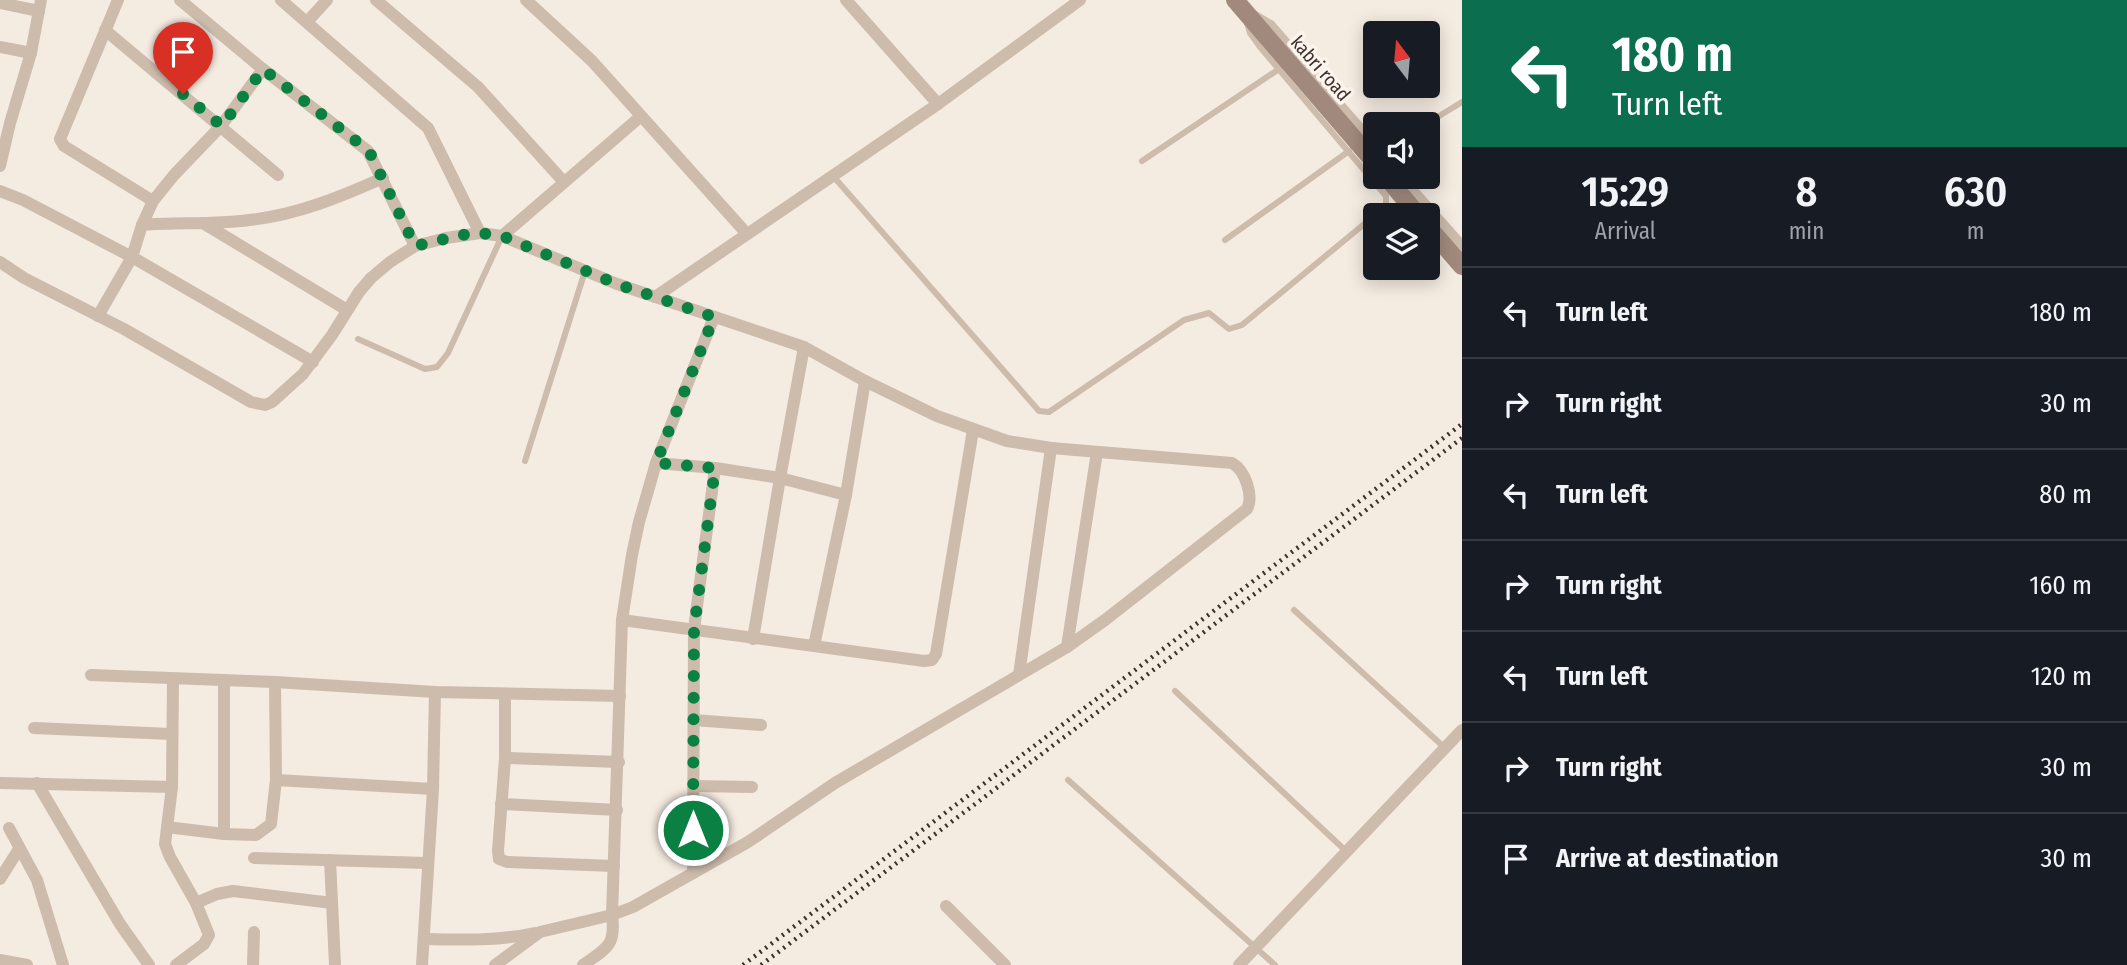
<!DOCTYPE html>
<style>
body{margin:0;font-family:"Fira Sans Condensed",sans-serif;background:#20242c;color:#f1f3f6;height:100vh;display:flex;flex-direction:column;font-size:26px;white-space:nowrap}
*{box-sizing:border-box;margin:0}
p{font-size:23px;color:#9ea1a6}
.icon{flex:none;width:38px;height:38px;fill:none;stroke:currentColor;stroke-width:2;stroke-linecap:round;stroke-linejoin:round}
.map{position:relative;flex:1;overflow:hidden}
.drawer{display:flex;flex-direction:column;background:#171b24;width:665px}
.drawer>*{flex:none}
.top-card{background:#0b6e4f;color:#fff;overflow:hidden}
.needle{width:46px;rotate:344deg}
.buttons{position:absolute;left:1363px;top:21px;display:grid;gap:14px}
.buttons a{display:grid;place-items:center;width:77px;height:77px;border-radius:7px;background:#171b24;box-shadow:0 4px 18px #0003;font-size:35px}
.pin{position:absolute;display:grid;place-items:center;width:60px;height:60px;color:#fff;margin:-72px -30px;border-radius:50% 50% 50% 0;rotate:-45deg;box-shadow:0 0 7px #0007}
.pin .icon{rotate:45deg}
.me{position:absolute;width:77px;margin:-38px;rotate:0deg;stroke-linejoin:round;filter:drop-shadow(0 0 5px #0008)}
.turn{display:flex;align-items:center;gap:24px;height:147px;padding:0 35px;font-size:32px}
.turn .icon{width:91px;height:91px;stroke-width:2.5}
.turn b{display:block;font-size:49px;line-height:60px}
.eta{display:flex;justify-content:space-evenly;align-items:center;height:119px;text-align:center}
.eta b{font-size:42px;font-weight:600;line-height:49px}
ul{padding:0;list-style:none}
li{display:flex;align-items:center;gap:21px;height:91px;padding:0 35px;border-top:2px solid #363941}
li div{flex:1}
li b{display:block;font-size:26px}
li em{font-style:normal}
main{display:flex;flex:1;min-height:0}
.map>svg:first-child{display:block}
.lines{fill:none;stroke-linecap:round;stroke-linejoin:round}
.lane{stroke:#cdbbac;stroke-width:6}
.street{stroke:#cdbbac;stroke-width:12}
.secondary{stroke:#a18a7d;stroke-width:18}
.rail{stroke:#3b302b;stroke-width:4.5;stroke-dasharray:2 5;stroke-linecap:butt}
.route{stroke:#0b8043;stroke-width:12;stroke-dasharray:0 21.6}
.labels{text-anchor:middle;stroke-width:7;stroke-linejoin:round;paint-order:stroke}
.street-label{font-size:19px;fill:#3b302b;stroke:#fbf5ee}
</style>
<main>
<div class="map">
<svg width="1462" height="965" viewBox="0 0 1462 965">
<rect width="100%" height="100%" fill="#f4ebe1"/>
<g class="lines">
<g class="lane">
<path d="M1426,124L1462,102"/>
<path d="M1142,161L1279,69"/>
<path d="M833,176L1039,411L1049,412L1184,320L1209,313L1229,329L1242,325L1386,206V196L1260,47L1250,33L1247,23"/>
<path d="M1225,240L1349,151"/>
<path d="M358,339L425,369L437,367L448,353L502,236"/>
<path d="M525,461L585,271"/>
<path d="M1294,610L1445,748"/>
<path d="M1175,691L1347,852"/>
<path d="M1068,780L1275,965"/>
</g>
<g class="street">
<path d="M118,0L60,139L64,146L153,201"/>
<path d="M180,0L259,66L368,151L415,246"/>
<path d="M281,0L428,128L480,233"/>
<path d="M376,0L478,87L563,181"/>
<path d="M526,0L592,61L747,234"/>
<path d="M846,0L938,104"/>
<path d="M0,3L39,11"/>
<path d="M1253,16L1270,26L1376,148"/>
<path d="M307,22L327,0"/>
<path d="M105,30L278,175"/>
<path d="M0,47L31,53"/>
<path d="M0,166L10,123L31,53L41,0"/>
<path d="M1400,177L1462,247"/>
<path d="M0,191L23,200L132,257L313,362"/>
<path d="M203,223L347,310"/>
<path d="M142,225C178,222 214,225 249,220C297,215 340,197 383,178"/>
<path d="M502,236L640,117"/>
<path d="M0,262L24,278L124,329L251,402L265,405L272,402L303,374L332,335L359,292L371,278L390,262L415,246L446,238L480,233L502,236L617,284L804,347L865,381L937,416L1007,441L1051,448L1232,463C1245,470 1254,496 1247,509L1105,620L1067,647L835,783L748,842L633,907L612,915L540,932L495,965"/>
<path d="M655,297L938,104L1080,0"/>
<path d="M98,316L132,257L142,225L153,201L174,175L221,126L263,69"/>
<path d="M656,463L715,468L780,478L846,495"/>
<path d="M622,620L924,661L932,660L936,654L973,430"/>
<path d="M753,639L780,478L804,347"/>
<path d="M814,646L846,495L865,381"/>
<path d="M1067,647L1097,452"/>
<path d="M91,675L275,682L435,692L620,696"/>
<path d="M1019,675L1051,448"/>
<path d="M173,679L172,787L165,844L170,857L196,903L209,935L204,944L176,965"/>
<path d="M224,681V834"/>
<path d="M505,694V758L498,851L499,859L507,862L614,866"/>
<path d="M693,720L761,725"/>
<path d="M34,728L171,734"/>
<path d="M505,758L619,762"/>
<path d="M276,780L433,789"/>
<path d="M0,783L172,787"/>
<path d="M37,783L120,924L149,965"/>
<path d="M693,786L752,787"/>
<path d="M501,804L617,810"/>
<path d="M167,827L224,834L256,835L271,824L276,780L275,682"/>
<path d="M9,828L37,880L63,965"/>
<path d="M254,858L427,863"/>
<path d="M330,860L335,965"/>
<path d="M693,873L694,629L715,468"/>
<path d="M0,879L19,849"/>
<path d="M196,903L217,894L233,891L332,903"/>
<path d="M946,906L1005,965"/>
<path d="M424,939C461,940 498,941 535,933"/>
<path d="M0,960L27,965"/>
<path d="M253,965L254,932"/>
<path d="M422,965L433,789L435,692"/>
<path d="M583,965C607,948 616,946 612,915L622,620L632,555L639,522L656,463L714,317"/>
<path d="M1239,965L1462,730"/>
</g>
<g class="secondary">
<path d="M1235,0L1376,164"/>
<path d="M1386,177L1418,215"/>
<path d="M1428,227L1462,266"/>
</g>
<g class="rail">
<path d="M743,965L1462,424"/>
<path d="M761,965L1462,438"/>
</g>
</g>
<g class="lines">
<path class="route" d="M183,94L222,126L263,69L369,151L415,246L462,235L480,233L502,236L617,284L714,317L656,463L715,468L694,629L693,830"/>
</g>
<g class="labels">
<g class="street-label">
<text transform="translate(1321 68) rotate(49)" y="7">kabri road</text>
</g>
</g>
</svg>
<div class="buttons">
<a><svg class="needle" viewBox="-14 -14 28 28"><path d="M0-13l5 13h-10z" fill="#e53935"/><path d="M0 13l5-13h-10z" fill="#9ea1a6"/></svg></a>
<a><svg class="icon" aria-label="sound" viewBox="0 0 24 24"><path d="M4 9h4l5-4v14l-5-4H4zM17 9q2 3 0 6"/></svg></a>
<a><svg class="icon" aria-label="layers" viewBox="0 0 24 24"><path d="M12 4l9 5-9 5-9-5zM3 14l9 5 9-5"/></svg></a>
</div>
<div class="pin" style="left:183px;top:94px;background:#d93025"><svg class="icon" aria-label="arrive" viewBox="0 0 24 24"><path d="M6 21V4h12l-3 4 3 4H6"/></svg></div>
<svg class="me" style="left:693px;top:830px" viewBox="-20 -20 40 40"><circle r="17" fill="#0b8043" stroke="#fff" stroke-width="3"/><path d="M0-11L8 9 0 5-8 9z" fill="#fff"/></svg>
</div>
<section class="drawer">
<div class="top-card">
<div class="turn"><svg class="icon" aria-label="left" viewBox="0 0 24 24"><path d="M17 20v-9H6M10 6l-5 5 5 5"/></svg><div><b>180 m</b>Turn left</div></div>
</div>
<div class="eta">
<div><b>15:29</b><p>Arrival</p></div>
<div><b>8</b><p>min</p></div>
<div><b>630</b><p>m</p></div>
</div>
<ul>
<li><svg class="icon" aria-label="left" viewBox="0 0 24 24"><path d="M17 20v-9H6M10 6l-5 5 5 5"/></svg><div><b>Turn left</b></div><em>180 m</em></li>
<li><svg class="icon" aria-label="right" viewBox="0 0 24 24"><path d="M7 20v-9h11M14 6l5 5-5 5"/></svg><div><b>Turn right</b></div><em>30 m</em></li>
<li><svg class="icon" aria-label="left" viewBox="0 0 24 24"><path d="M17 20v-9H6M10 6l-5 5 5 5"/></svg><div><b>Turn left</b></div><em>80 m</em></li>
<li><svg class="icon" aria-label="right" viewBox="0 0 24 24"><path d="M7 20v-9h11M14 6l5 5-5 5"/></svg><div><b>Turn right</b></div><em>160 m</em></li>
<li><svg class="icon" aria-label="left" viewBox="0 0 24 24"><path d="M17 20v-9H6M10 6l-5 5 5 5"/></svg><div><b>Turn left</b></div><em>120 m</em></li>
<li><svg class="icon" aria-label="right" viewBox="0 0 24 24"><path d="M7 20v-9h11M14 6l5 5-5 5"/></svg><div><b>Turn right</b></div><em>30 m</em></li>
<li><svg class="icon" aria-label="arrive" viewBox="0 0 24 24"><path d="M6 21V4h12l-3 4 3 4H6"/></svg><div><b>Arrive at destination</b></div><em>30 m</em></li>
</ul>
</section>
</main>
